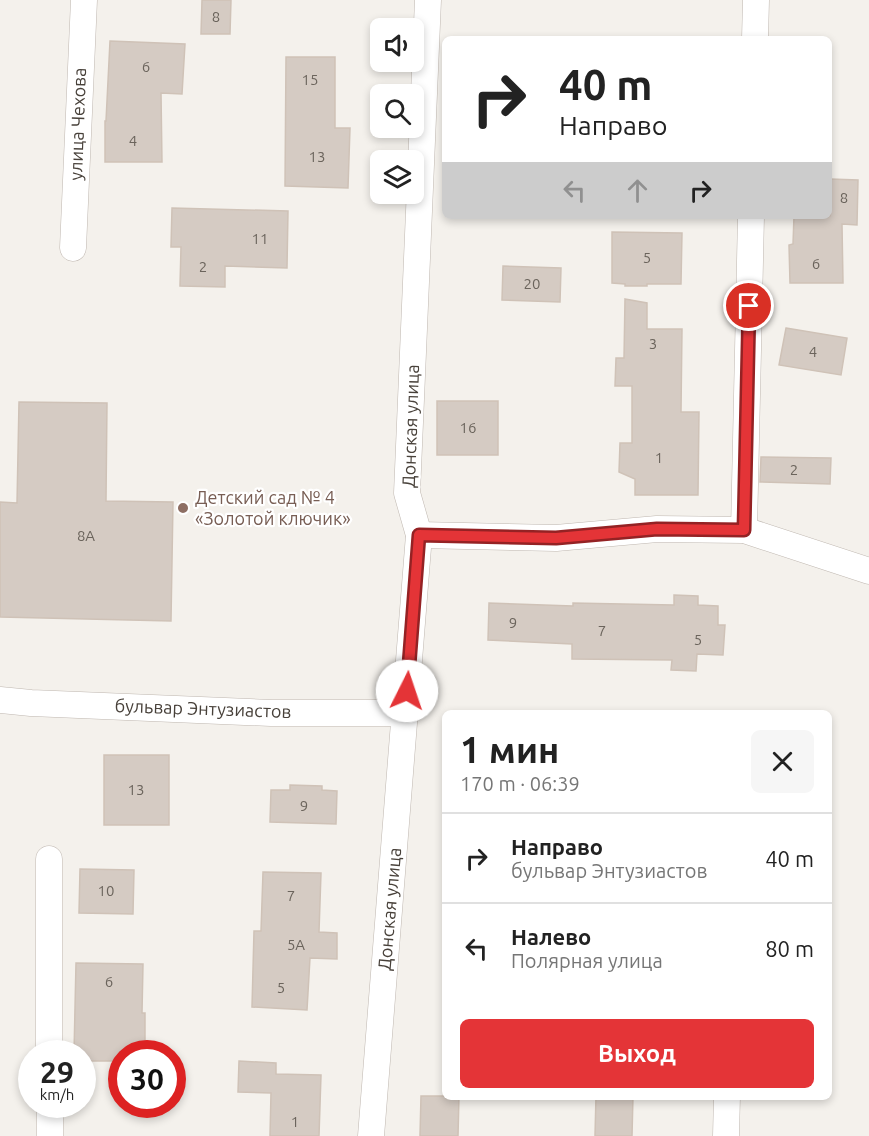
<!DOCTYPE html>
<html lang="ru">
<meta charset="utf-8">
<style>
body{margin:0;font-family:Ubuntu,sans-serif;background:#f6f6f6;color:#222;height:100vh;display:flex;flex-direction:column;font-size:22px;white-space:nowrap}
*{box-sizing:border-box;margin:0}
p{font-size:20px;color:#767676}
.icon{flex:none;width:33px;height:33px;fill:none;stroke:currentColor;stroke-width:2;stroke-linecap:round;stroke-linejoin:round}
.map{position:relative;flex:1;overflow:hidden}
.sheet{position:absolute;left:442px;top:710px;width:390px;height:390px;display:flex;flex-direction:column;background:#fff;border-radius:9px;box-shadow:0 3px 9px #0003}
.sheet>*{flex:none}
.banner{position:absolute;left:442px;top:36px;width:390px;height:183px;border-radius:9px;box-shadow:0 3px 9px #0003;background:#fff;color:#222;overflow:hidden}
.buttons{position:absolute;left:370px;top:18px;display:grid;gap:12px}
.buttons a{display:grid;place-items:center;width:54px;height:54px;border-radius:9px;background:#fff;box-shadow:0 3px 9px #0003;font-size:30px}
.speed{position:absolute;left:18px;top:1040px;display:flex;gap:12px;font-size:30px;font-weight:700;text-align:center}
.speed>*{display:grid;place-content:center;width:78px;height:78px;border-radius:50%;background:#fff;box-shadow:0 3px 9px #0003;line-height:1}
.speed small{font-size:15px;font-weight:400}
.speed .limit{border:9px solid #d22;background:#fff;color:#111}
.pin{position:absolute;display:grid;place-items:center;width:51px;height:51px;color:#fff;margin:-26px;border:3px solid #fff;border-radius:50%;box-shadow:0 2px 6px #0007}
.me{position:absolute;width:66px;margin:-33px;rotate:4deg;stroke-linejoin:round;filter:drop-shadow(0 0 4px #0008)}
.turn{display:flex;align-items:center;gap:21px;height:126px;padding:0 18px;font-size:27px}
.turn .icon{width:78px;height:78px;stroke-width:2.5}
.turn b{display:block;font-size:42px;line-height:51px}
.lanes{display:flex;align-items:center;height:57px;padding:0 18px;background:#0003;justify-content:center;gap:30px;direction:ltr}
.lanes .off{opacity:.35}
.round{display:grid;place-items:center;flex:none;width:63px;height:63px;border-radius:9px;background:#f6f6f6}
.summary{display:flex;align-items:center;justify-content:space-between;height:102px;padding:0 18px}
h1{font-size:36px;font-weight:600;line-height:45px}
.action{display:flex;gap:12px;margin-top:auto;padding:12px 18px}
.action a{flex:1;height:69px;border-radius:9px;background:#e43437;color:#fff;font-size:24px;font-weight:600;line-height:69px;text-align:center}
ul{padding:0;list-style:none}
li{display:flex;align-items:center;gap:18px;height:90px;padding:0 18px;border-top:2px solid #e0e0e0}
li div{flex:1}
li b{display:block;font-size:22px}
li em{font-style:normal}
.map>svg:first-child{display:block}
.building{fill:#d5cbc3;stroke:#cfc2b7;stroke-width:1.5}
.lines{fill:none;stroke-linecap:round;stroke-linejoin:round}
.minor-casing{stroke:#bfb7b0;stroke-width:27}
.minor{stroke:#fff;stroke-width:26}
.route-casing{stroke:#942224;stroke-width:15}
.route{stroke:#e43437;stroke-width:10}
.education-dot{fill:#8d6e63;stroke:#fff;stroke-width:2}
.labels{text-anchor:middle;stroke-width:4.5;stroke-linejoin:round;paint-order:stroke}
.number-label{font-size:15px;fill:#6b645c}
.street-label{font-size:18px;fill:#48413a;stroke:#fff}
.education-label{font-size:18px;fill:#785e54;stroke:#fff;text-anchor:start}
</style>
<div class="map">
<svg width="869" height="1136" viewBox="0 0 869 1136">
<rect width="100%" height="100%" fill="#f4f1ec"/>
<g class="building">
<path d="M202,0H231L230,34H201Z"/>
<path d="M110,41L185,44L182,94L161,93L162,162H105V121H106Z"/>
<path d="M286,57H335V128H350L348,188L285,186Z"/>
<path d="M830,179L858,180L857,225L842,224L843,283H790L789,245L793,244L794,216H830Z"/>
<path d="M172,208L288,211L287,268L225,266V287L180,286L181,247H171Z"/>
<path d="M612,232L682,233L681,284H647V286H625V284L612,283Z"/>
<path d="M503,266L561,268L560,302L502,300Z"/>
<path d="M625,299L647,303V329H682L681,412H699L698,495H635V479L619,472L620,443H632V386H615L616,358H624Z"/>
<path d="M786,328L847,338L841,375L779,365Z"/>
<rect x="437" y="401" width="61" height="54"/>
<path d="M19,402L107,403L106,501L173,502L171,621L0,617V502L17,503Z"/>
<path d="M761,457L831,458L830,484L760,482Z"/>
<path d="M674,595L698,596V605L718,606V625H725L723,655L697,654L696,671L671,670L672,660L572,659V644L488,640L489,603L573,606V603L674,605Z"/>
<rect x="104" y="755" width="65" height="70"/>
<path d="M290,785L322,786V790L337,791L336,824L270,822L271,790H290Z"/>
<path d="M80,869L134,870L133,914L79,913Z"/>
<path d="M263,872L321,873L319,932L337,933V959L310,958L307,1010L252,1007L254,931H261Z"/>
<path d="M76,963L143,964L142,1013H145V1053H122V1061H82V1053H74Z"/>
<path d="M239,1061L276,1063V1074L321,1075L319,1136H270L271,1093L238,1092Z"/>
<path d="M421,1096H459L458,1136H420Z"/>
<path d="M596,1096H633L632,1136H595Z"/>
</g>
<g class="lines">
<defs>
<g id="minor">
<path d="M755,39L756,0"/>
<path d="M73,248L84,0"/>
<path d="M744,530L751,216"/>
<path d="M419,535L556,538L657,529L744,530L869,571"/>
<path d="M0,700L31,703L271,713H406"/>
<path d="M49,859V1053"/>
<path d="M50,1104V1136"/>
<path d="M371,1136L419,535L407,493L428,0"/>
<path d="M726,1136L727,1096"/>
</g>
</defs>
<use href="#minor" class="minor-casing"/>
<use href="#minor" class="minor"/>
</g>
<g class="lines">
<defs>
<path id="route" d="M407,691L419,535L556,538L657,529L744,530L749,306"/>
</defs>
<use href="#route" class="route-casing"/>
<use href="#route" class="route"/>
</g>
<circle class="education-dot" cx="183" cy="508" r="6"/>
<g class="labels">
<g class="number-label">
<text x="216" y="22">8</text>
<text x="146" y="72">6</text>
<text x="310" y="85">15</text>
<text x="133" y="146">4</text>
<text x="317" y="162">13</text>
<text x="844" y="203">8</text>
<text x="260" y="244">11</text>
<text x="647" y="263">5</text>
<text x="816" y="269">6</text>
<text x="203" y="272">2</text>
<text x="532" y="289">20</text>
<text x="653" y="349">3</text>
<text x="813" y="357">4</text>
<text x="468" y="433">16</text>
<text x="659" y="463">1</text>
<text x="794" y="475">2</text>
<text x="86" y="541">8А</text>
<text x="513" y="628">9</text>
<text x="602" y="636">7</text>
<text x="698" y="645">5</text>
<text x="136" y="795">13</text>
<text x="304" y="811">9</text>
<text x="106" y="896">10</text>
<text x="291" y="901">7</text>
<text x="296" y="950">5А</text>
<text x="109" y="987">6</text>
<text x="281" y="993">5</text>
<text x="295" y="1127">1</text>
</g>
<g class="street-label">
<text transform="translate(78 124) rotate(-88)" y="6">улица Чехова</text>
<text transform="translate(411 426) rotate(-88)" y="6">Донская улица</text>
<text transform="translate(203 709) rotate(2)" y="6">бульвар Энтузиастов</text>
<text transform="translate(390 909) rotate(-85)" y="6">Донская улица</text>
</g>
<g class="education-label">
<text x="195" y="504">Детский сад № 4<tspan x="195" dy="21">«Золотой ключик»</tspan></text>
</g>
</g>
</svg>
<div class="buttons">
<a><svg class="icon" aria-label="sound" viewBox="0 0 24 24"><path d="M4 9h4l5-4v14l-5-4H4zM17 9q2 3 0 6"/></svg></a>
<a><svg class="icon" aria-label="search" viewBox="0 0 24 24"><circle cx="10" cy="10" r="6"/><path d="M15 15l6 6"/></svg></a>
<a><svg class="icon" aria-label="layers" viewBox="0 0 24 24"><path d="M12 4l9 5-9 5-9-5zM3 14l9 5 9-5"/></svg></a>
</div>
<div class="speed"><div>29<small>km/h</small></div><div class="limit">30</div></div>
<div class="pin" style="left:749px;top:306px;background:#d93025"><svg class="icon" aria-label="arrive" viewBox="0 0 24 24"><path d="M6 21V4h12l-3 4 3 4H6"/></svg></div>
<svg class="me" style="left:407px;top:691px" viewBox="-20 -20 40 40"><circle r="19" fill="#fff"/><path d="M0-13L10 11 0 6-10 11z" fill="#e43437"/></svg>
<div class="banner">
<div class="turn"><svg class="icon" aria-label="right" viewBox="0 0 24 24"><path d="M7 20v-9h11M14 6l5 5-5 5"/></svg><div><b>40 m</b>Направо</div></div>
<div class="lanes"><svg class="icon off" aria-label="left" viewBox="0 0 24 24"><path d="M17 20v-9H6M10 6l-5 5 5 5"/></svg><svg class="icon off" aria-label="ahead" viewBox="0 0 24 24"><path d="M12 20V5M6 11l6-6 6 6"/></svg><svg class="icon" aria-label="right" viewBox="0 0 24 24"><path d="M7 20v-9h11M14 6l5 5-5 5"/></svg></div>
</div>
<section class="sheet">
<div class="summary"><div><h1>1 мин</h1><p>170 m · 06:39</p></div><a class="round"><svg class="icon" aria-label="close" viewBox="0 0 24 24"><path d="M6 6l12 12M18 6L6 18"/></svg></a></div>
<ul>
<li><svg class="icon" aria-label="right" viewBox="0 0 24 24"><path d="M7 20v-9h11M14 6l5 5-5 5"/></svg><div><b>Направо</b><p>бульвар Энтузиастов</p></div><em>40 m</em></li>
<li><svg class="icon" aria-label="left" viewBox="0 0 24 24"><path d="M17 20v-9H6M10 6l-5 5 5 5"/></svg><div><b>Налево</b><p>Полярная улица</p></div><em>80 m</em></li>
</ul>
<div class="action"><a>Выход</a></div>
</section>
</div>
